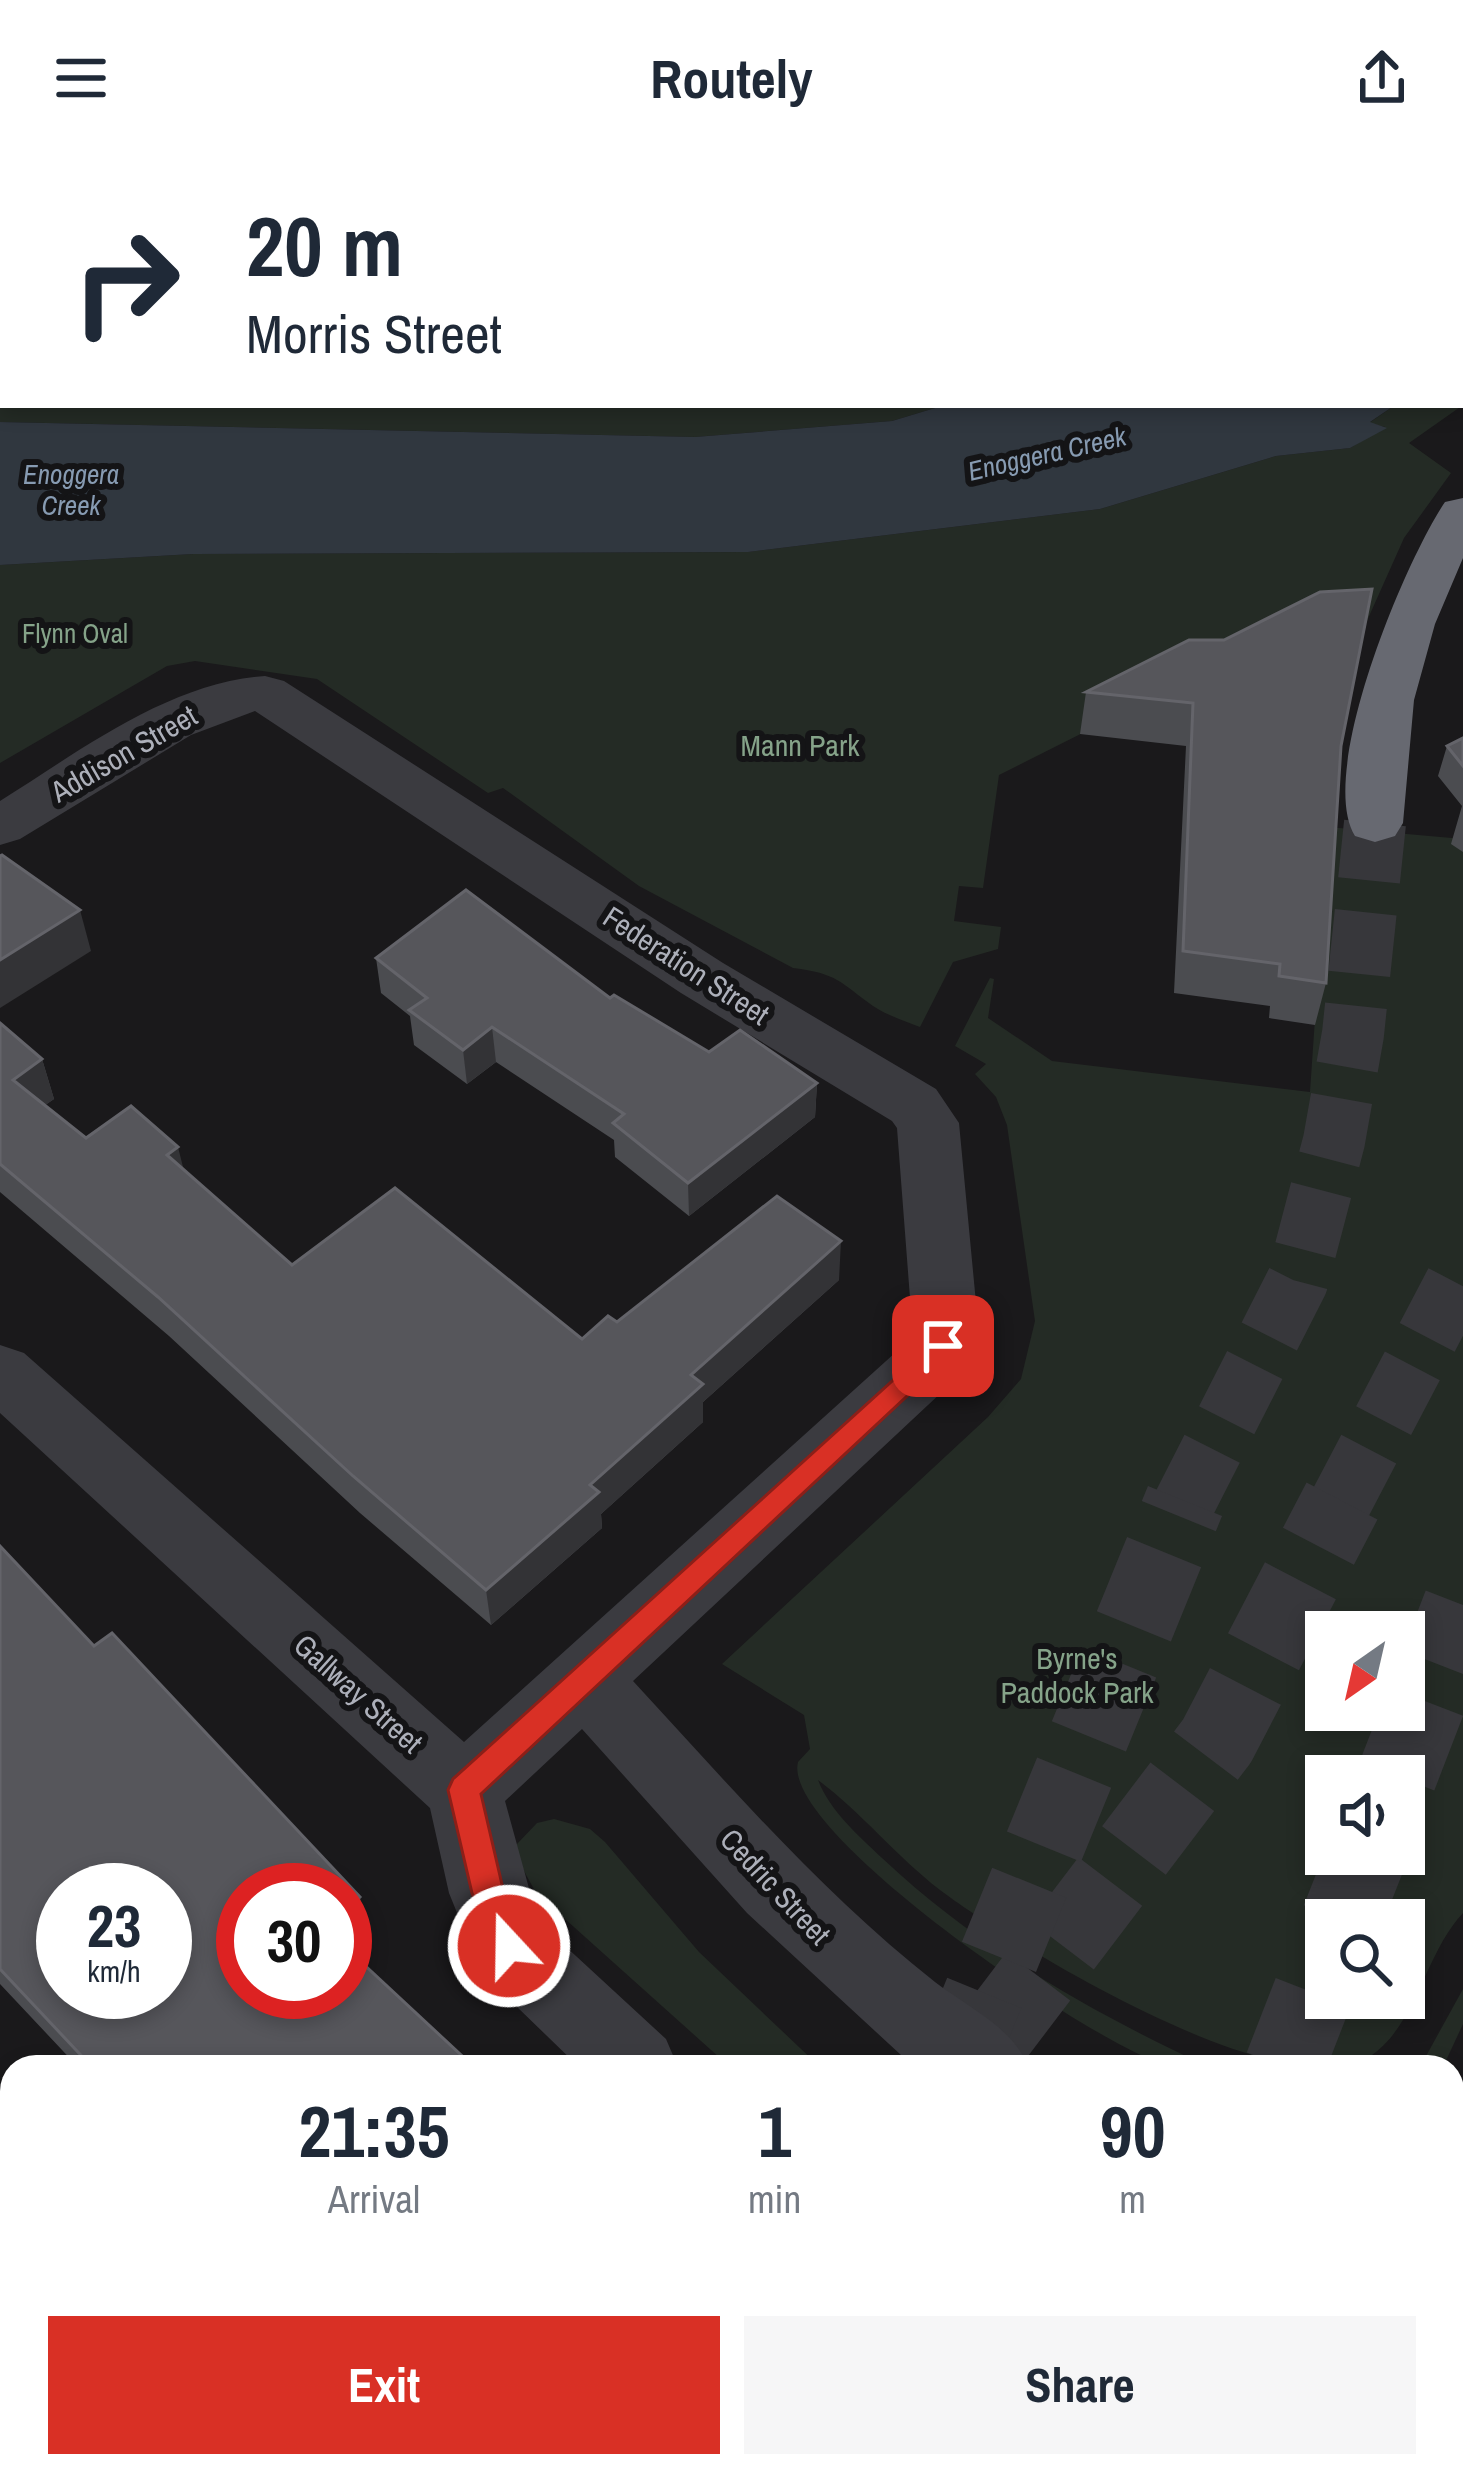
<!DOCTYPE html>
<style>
body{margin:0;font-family:"Archivo Narrow",sans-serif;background:#f6f6f7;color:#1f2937;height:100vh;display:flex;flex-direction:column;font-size:45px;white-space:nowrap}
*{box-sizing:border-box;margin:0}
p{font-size:39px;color:#747a83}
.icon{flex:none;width:66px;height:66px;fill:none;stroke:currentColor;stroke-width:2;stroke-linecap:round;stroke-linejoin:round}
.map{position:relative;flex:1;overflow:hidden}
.panel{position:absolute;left:0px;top:1899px;width:1464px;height:423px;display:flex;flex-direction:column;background:#fff;border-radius:36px 36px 0 0;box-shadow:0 6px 18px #0003}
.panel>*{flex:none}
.banner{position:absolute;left:0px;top:0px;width:1464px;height:252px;box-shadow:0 6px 18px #0003;background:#fff;color:#1f2937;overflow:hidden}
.needle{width:78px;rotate:214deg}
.buttons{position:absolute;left:1305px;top:1455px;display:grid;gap:24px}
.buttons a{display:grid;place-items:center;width:120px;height:120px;border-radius:0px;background:#fff;box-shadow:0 6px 18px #0003;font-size:60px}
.speed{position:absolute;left:36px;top:1707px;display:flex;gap:24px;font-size:60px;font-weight:700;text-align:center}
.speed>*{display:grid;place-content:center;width:156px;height:156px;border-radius:50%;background:#fff;box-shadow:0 6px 18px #0003;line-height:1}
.speed small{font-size:30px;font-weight:400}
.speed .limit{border:18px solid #d22;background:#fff;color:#111}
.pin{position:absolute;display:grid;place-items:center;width:102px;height:102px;color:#fff;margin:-51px;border-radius:24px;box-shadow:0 6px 18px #0006}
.me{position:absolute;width:132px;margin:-66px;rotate:339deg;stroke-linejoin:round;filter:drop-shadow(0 0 9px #0008)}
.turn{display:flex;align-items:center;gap:42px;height:252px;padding:0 48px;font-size:54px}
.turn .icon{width:156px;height:156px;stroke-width:2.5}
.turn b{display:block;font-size:84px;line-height:102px}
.eta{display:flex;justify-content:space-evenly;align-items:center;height:204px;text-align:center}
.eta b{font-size:72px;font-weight:700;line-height:84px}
.button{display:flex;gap:24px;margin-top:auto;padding:24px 48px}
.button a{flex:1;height:138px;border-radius:0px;background:#d93025;color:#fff;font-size:48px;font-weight:700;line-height:138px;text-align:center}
.button a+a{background:#f6f6f7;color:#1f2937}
header{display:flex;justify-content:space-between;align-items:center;height:156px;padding:0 48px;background:#fff;font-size:54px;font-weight:700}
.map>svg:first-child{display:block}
.green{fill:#242b25;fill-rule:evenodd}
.water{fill:#30373f}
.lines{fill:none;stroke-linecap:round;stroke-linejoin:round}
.highway-tunnel-far1{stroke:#37373b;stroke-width:62;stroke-dasharray:62 32;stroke-linecap:butt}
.highway-tunnel{stroke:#37373b;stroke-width:80;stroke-dasharray:80 39;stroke-linecap:butt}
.minor{fill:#3b3b40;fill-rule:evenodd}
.highway{fill:#676971;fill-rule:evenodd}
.wall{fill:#4b4c50}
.shaded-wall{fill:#333336}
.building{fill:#56565b;stroke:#64646a;stroke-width:3;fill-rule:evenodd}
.route{fill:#d93025;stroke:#8d1f18;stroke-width:3}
.labels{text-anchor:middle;stroke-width:12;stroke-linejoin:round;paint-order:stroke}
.far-water-label{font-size:27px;font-style:italic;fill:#879bb2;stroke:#141416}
.far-park-label{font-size:27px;fill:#85a389;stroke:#141416}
.park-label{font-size:30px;fill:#85a389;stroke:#141416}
.street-label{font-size:30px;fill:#adb0ba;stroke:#141416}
</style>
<header><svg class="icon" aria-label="menu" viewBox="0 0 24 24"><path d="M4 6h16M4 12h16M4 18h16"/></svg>Routely<svg class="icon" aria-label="share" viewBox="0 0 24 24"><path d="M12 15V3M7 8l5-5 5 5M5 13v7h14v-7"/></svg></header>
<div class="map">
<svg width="1463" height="2320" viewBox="0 0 1463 2320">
<rect width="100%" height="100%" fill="#1a191b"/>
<g class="green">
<path d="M0,195L3,249H945L892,265L695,281L0,266Z"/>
<path d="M1463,202V249L1409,287L1451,317L1404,382L1362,476L1182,527L999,619L983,732L959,730L954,765L1001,771L998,793L953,806L920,871C905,865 886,859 873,850C841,827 837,817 793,812L639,730L503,632L488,637L317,523L195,505L167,510L0,607V409L193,398L747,396L1100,353L1276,300L1350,292L1385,271L1369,267L1395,249H1461Z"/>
<path d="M1328,671L1463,683V1757C1425,1797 1416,1871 1369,1901C1284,1955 1013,1789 940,1734C897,1701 861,1656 818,1624C830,1655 858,1679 882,1702C979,1793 1089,1855 1209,1911C1198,1911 1183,1913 1172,1911C1102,1895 780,1677 798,1606L810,1593L804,1559L722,1508L988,1261L1021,1223L1035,1165L1007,969L996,941L975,918L986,908L955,890L990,822L994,823L988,862L1052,905L1310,936ZM1326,1476H1404V1554H1326ZM1326,1620H1404V1698H1326ZM1326,1764H1404V1842H1326Z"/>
<path d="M554,1663L590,1673L605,1686L699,1796L820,1911H730L536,1737L517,1702V1688L537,1667Z"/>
<path d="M1463,1833V1868L1443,1911H1420Z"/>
<path d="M1176,2310H1439L1442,2320H1187Z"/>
</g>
<path class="water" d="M945,249H1395L1370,266L1387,272L1350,292L1276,300L1100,353L748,396L193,398L0,409V266L695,281L892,265Z"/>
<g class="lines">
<g class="highway-tunnel-far1">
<path d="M1184,1348L1297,1126L1334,985L1353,878L1375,667"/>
<path d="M1340,1348L1463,1113"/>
</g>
<g class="highway-tunnel">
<path d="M1397,1620L1463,1449"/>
<path d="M1341,1764L1367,1698"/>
<path d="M990,1884L1217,1585L1342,1345"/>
<path d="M954,1911L1185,1345"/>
<path d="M1284,1911L1326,1803"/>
<path d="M1126,2320L1130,2310"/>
</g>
<g class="minor">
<path d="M3,162V190L0,191V163Z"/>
<path d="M265,520L284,525L723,807L936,933L959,967L978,1168L959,1220L633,1525C730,1630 823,1738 935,1826C970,1853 1011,1870 1029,1911H919L901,1899L747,1757L582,1573L505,1645L538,1765L666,1883L678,1911H579L481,1816L449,1737L430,1652L0,1257V1189L24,1197L464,1586L906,1187L912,1168L897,972L892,965L681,837L255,555L191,579L20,683L0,689V645C80,595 168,527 265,520Z"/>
<path d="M1452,2049L1463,2052V2138L1452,2135Z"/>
</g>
<path class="highway" d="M1463,342V402L1435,468L1414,544L1403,667L1395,680L1375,686L1355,680C1316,617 1405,405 1445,346Z"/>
</g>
<g class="wall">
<path d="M1224,484L1341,590L1326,827L1315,869L1269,862L1270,850L1174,837L1186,590L1080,578L1086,536Z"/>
<path d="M1463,582V696L1451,688L1462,650L1438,620L1447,590Z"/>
<path d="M376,802L610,842L709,896L817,927L815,961L689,1060L615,1001L614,984L496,906L467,928L414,889L410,860L381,837Z"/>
<path d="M0,867L42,903L54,943L45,949L86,982L184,1014L292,1109L582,1183L617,1166L839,1124L703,1246V1266L601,1358L602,1372L491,1469L360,1357L169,1180L0,1036Z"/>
<path d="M0,1390L370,1780L352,1798L474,1911H78L0,1828Z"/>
</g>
<g class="shaded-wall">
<path d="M80,754L91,795L0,852V804Z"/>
<path d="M492,871L496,906L467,928L463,894Z"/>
<path d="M42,903L54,943L26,963L13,924Z"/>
<path d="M817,927L815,961L689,1060L688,1027Z"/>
<path d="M178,991L188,1031L167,999Z"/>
<path d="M841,1085L839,1124L703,1246V1266L601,1358L602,1372L491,1469L486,1434L590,1329L691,1219Z"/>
<path d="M360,1741L370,1780L345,1805V1756Z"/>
</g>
<g class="building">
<path d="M304,0H687L676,3H307Z"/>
<path d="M694,0H849L852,3H696Z"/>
<path d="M1372,433L1341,590L1326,827L1279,820L1280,808L1183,795L1193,547L1086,536L1189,484H1224L1320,436Z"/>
<path d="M1463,582V610L1447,590Z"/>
<path d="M2,699L80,754L0,804V700Z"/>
<path d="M466,734L610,842L614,839L709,896L740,874L817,927L688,1027L613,967L624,958L492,871L463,894L409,854L427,842L376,802Z"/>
<path d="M0,867L42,903L13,924L86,982L131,950L178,991L167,999L292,1109L395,1032L582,1183L608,1160L617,1166L777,1040L841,1085L691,1219L703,1228L590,1329L599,1336L486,1434L353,1320L158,1141L0,1008Z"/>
<path d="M0,1390L94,1490L112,1477L360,1741L345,1756V1734H243V1836H345V1791L474,1911H92L0,1813ZM63,1734H165V1836H63Z"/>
<path d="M0,2052L12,2065V2289L0,2273Z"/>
<path d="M28,2310H212L221,2320H35Z"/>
<path d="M461,2310H916L907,2320H469Z"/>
</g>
<path class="route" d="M943,1179L956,1190L952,1198L481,1638L504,1737L526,1790L521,1801L509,1806L498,1801L472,1737L448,1634L453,1623Z"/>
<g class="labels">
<g class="far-water-label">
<text transform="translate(1047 298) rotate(-13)" y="9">Enoggera Creek</text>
<text x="71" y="328">Enoggera<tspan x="71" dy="31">Creek</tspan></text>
</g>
<g class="far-park-label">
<text x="75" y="487">Flynn Oval</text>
</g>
<g class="park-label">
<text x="800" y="600">Mann Park</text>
<text x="1077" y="1513">Byrne's<tspan x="1077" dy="34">Paddock Park</tspan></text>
</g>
<g class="street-label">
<text transform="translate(124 598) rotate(-30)" y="10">Addison Street</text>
<text transform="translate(686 810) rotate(33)" y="10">Federation Street</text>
<text transform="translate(358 1538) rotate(42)" y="10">Gallway Street</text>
<text transform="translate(775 1731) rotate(47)" y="10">Cedric Street</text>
</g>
</g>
</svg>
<div class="buttons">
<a><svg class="needle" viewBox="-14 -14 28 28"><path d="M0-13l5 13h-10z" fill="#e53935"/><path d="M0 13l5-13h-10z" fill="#747a83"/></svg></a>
<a><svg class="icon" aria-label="sound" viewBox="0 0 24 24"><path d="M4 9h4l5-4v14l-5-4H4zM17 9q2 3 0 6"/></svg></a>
<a><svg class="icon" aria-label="search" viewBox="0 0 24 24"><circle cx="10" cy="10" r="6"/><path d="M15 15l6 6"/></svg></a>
</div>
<div class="speed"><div>23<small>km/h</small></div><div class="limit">30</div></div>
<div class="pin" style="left:943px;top:1190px;background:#d93025"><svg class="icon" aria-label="arrive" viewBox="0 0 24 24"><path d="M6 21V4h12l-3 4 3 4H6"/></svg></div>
<svg class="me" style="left:509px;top:1790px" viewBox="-20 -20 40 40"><circle r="17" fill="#d93025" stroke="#fff" stroke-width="3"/><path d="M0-11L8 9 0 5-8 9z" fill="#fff"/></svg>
<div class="banner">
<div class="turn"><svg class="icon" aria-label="right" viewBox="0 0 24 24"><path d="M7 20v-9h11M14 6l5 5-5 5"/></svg><div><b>20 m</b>Morris Street</div></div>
</div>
<section class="panel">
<div class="eta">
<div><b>21:35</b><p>Arrival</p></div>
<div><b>1</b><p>min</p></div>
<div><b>90</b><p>m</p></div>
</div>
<div class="button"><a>Exit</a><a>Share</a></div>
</section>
</div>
